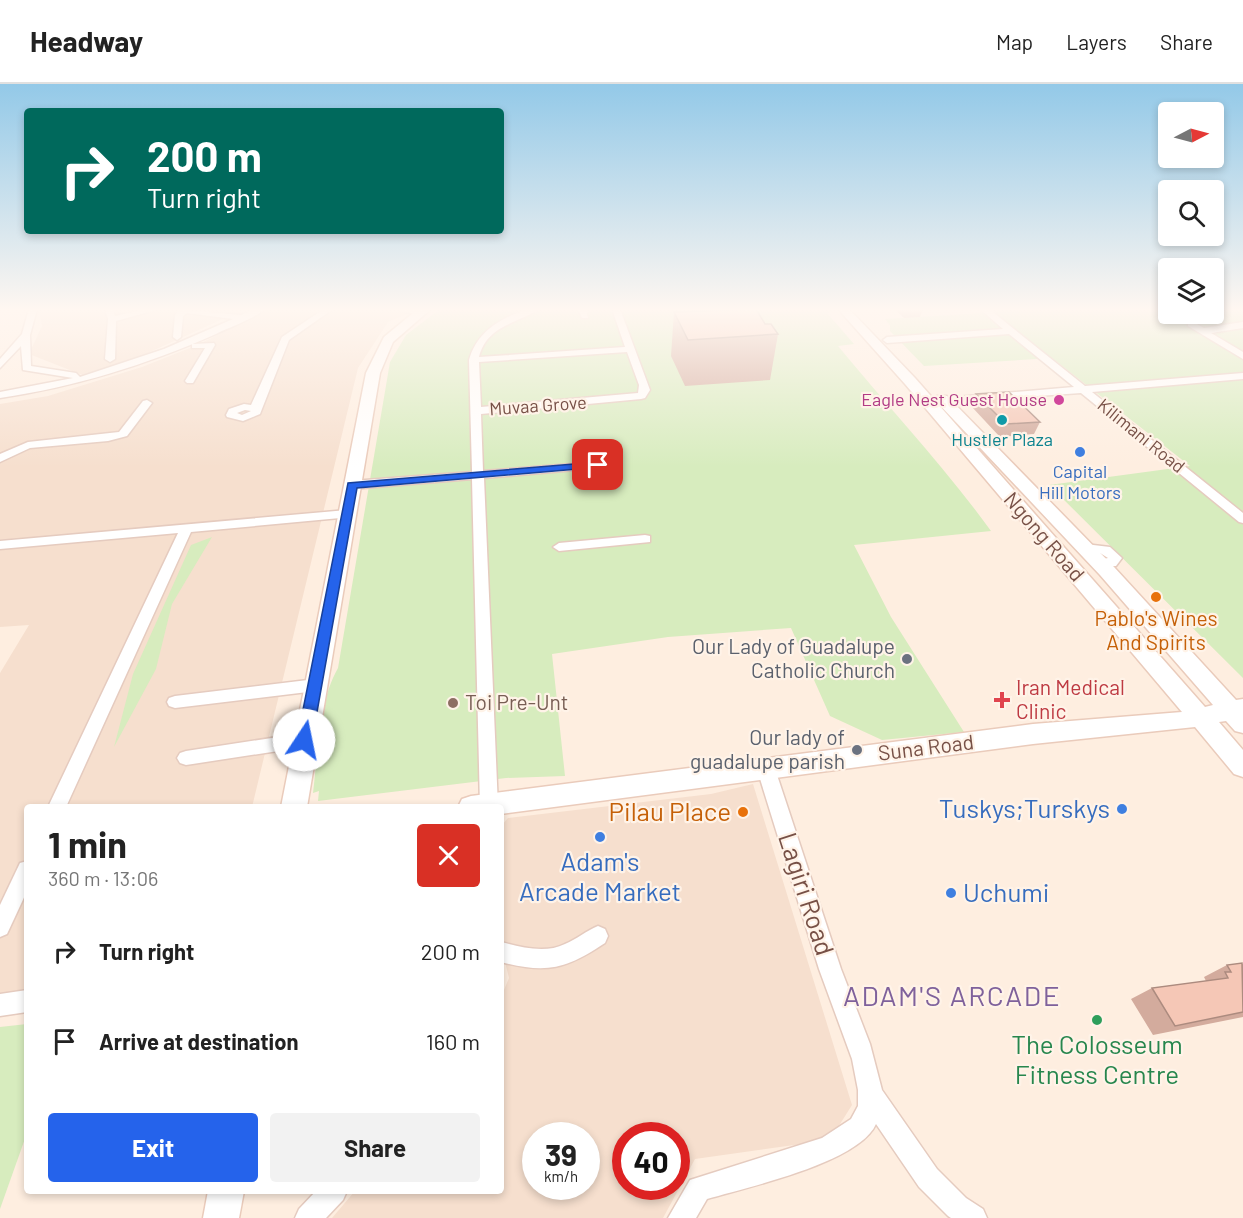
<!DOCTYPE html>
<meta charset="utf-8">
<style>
body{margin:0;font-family:Barlow,sans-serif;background:#f2f2f2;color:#222;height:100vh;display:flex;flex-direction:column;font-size:22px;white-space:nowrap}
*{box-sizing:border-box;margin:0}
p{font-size:20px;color:#767676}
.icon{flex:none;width:33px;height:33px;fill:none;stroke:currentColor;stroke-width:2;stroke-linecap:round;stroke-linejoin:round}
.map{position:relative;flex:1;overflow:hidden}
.sheet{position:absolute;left:24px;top:720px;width:480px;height:390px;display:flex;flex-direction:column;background:#fff;border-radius:6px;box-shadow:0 3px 9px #0003}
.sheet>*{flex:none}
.banner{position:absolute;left:24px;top:24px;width:480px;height:126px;border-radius:6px;box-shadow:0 3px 9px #0003;background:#00695c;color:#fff;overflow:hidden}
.needle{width:39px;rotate:84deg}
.fabs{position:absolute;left:1158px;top:18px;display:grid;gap:12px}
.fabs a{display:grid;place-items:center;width:66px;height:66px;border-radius:6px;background:#fff;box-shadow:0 3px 9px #0003;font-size:30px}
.speed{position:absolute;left:522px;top:1038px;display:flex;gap:12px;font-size:30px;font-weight:700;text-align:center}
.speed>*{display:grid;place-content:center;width:78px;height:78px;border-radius:50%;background:#fff;box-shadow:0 3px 9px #0003;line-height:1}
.speed small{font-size:15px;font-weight:400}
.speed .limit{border:9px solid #d22;background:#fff;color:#111}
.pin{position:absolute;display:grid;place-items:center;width:51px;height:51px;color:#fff;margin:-26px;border-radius:12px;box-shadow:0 3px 9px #0006}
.me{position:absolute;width:66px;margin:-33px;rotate:11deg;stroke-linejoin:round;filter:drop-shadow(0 0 4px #0008)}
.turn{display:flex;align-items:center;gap:21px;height:126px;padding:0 24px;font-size:27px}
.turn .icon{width:78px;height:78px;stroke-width:2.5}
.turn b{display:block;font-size:42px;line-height:51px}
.round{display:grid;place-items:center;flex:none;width:63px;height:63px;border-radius:6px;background:#f2f2f2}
.overview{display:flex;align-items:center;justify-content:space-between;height:102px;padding:0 24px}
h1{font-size:36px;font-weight:700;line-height:45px}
.button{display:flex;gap:12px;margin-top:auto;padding:12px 24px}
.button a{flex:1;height:69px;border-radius:6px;background:#2563eb;color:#fff;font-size:24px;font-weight:700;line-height:69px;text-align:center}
.button a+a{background:#f2f2f2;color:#222}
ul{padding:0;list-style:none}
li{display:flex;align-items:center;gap:18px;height:90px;padding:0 24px}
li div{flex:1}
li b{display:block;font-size:22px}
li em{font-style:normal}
header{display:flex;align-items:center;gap:36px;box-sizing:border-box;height:84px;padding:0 30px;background:#fff;border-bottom:2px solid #e0e0e0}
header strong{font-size:28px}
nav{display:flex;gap:33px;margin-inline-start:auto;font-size:21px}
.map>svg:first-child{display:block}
.residential{fill:#f6dfce;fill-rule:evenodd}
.green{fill:#d7ecbe}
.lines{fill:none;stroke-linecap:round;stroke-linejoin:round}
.street-casing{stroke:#e5cbbf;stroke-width:3}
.secondary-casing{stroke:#eacbbb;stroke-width:3}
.street{fill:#fff;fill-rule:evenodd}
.secondary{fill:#fff;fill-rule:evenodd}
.wall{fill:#d3ab9d}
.building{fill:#f5c7b6;stroke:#ac8b7f;stroke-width:1.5}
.route{fill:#2563eb;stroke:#184099;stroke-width:1.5}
.hotel-dot{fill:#d1479c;stroke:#fff3e8;stroke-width:2}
.culture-dot{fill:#0f9aa8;stroke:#fff3e8;stroke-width:2}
.shop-dot{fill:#3f7fe0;stroke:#fff3e8;stroke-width:2}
.food-dot{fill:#e8710a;stroke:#fff3e8;stroke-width:2}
.worship-dot{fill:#6b7280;stroke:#fff3e8;stroke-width:2}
.health-dot{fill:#e0444e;stroke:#fff3e8;stroke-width:2}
.education-dot{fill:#8d6e63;stroke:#fff3e8;stroke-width:2}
.leisure-dot{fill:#2e9e5b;stroke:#fff3e8;stroke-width:2}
.labels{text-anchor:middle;stroke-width:4.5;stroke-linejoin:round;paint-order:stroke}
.far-hotel-label{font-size:18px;fill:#b23c85;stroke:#fff3e8;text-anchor:end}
.far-street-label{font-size:18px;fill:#775046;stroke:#fff3e8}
.far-culture-label{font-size:18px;fill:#0d838f;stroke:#fff3e8}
.far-shop-label{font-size:18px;fill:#366cbe;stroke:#fff3e8}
.street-label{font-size:21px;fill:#775046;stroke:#fff3e8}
.food-label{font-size:21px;fill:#c56008;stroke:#fff3e8}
.worship-label{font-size:21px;fill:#5b616d;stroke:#fff3e8;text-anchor:end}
.health-label{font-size:21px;fill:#be3a42;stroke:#fff3e8;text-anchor:start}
.education-label{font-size:21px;fill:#785e54;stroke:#fff3e8;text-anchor:start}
.near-shop-label{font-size:26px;fill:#366cbe;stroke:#fff3e8;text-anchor:end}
.near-food-label{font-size:26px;fill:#c56008;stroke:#fff3e8;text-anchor:end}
.near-street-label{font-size:26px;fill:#775046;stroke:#fff3e8}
.near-leisure-label{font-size:26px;fill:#27864d;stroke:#fff3e8}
.near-quarter-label{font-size:28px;letter-spacing:1.5px;fill:#7f619b;stroke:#fff3e8}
</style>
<header>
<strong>Headway</strong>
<nav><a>Map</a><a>Layers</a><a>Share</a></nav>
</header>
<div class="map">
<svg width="1243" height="1134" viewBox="0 0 1243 1134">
<rect width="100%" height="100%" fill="#feeee0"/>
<g class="residential">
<path d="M39,225H245L121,281L85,292L29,270L42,242Z"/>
<path d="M271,225H418L388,238L358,284L252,723H27V912L0,915V589L29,541L0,543V320L48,312L142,283L195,262Z"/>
<path d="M753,700L852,1021L830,1056L695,1075L663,1134H332L355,1107H501V913L509,894L501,862V742L508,734L711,710ZM536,1052H586V1102H536ZM626,1052H676V1102H626Z"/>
</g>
<g class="green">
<path d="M440,225H830L833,227L827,229L854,260L838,262C889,324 944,382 991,447L854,461L891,533L964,648L882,656L830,632L791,544L668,553L552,570L565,692L506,694L318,717L319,707L313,709C318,669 318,619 338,584L390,278L406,251Z"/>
<path d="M993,225H1168V230H1214V225H1243V594L1049,401L1190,382L1052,274L924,282L890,247V241L885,235L983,229Z"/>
<path d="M212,453L172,520L156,585L114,663L133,590L191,461Z"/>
<path d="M27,940V1049L0,1125V943Z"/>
</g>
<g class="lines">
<defs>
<g id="street">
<path d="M29,225H37L30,251L31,282L76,289L80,293L164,265L233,235L187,229L183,232L181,253L177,256L173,253L175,231L178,227L175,225L241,231L255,225H265C252,236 232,242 216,250C146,281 75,303 0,314V308L73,294L23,286L21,262L0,284V275L22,250Z"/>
<path d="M105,225H113L115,232L146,225H159L116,237L115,275L110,278L105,275L108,235Z"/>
<path d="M324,225H333L289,256L260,330L243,337L227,333L226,331L229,325L244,320L251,321L282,253ZM245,326L251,327L242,331L237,329Z"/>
<path d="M392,225H412L423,228L419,231Z"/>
<path d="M528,225H539C517,240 487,241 479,273L625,263L612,225H620L650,306L645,314L641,315L481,330L483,387L598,378L604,381L598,384L484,394L498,723H480L472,395L352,405L346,401L352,397L472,388L469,276C477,247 501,234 528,225ZM627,268L639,301L638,309L481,323L479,278Z"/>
<path d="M578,225H586L588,234H582Z"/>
<path d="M980,225H989L1085,302L1243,289V295L1092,308L1243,429V439L1239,438L1081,309L940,319L939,317L944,314L1074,303L1009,250L887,259L883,256L887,253L1003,245Z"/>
<path d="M1191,237L1204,244L1243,238V244L1211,249L1243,268V275L1188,242V238Z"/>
<path d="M214,259L215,261L193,299H187L185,297L205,264H192V260Z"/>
<path d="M147,316L152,319L127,352L108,357L30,364L0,378V370L28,358L119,348L143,317Z"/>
<path d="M347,426L351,427V433L191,448L66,723H48L178,449L0,465V457Z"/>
<path d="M645,451L650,452V458L559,467L553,463L559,459Z"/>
<path d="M1085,460L1110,463L1122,474L1116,482L1095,483L1093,480L1095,477L1108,474L1100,469L1080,467L1079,464L1080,461Z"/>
<path d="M316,595L322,597L324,601L322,605L316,607L175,624L169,622L167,618L169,614L175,612Z"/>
<path d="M304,649L310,651L312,656L310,661L304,663L186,681L180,679L177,674L180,669L186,667Z"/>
<path d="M766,678L772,680L775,685L841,885L870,960L882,1006L937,1085L966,1114L983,1125L987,1134H951L948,1132L919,1103L876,1040C859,1079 747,1103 707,1115L696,1134H668L690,1096L822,1054L851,1035L858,1022V1006L852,975L819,885L757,685L760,680Z"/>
<path d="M27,777V807L7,850L0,853V821L20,779Z"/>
<path d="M598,842L605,845L608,852L605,859C566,885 547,890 501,878V858C521,863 545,870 565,860C577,855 586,847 598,842Z"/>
<path d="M27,906V928L0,932V910Z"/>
<path d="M316,1107H347L343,1116L326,1134H295L299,1125Z"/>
</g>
<g id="secondary">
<path d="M418,225H431L393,258L380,289L307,723H281L366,289L384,253Z"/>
<path d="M838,225H849L915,294L1205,623L1213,621L1100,491L937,318V312H947L1114,483L1236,616L1243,615V649L1235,647L1226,637L1219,638L1243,666V693L1234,690L1195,643L1033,660L501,730V723H458L462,715L471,712L1033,640L1182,628L905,300Z"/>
<path d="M208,1107H244L239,1134H203Z"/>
</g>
</defs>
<use href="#street" class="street-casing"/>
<use href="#secondary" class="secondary-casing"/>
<use href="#street" class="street"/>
<use href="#secondary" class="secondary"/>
</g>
<g class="wall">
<path d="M894,225H923L920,233L904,234Z"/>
<path d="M674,228L765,240L778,250L770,296L685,302L671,272Z"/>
<path d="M976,310L1040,338L1034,350L1000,353L971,322Z"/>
<path d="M1243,880V933L1153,951L1131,915L1152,904L1206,897L1204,893L1227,881Z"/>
</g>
<g class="building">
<path d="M754,225H756L765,240H771L778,250L688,256L674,228Z"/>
<path d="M1009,308L1040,338L1006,340L976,310Z"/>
<path d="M1242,879L1243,928L1175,942L1152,904L1228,894L1225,888H1231L1227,881Z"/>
</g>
<linearGradient id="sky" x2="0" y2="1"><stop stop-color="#93c9e8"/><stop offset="0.59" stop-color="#fff7f1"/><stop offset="1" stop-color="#fff7f1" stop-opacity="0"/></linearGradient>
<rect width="1243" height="383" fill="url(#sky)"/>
<path class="route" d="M598,378L603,381L601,383L357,404L312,656L304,663L299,661L297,656L348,399Z"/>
<circle class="hotel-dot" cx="1059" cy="316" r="6"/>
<circle class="culture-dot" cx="1002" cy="336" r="6"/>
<g class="shop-dot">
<circle cx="1080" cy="368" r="6"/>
<circle cx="1122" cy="725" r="6"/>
<circle cx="600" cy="753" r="6"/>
<circle cx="951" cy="809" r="6"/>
</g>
<g class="food-dot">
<circle cx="1156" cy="513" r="6"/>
<circle cx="743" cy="728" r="6"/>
</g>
<g class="worship-dot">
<circle cx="907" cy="575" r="6"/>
<circle cx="857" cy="666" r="6"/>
</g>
<path class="health-dot" d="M999 607h6v6h6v6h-6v6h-6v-6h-6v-6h6z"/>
<circle class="education-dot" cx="453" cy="619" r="6"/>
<circle class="leisure-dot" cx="1097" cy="936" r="6"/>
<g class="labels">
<g class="far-hotel-label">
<text x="1047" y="322">Eagle Nest Guest House</text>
</g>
<g class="far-street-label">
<text transform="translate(538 322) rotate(-4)" y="6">Muvaa Grove</text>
<text transform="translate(1141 352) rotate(39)" y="6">Kilimani Road</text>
</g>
<g class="far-culture-label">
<text x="1002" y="362">Hustler Plaza</text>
</g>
<g class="far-shop-label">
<text x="1080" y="394">Capital<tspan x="1080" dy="21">Hill Motors</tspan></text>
</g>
<g class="street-label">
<text transform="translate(1044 453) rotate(49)" y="7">Ngong Road</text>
<text transform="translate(926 664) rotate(-7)" y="7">Suna Road</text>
</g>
<g class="food-label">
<text x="1156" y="542">Pablo's Wines<tspan x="1156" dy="24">And Spirits</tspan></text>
</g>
<g class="worship-label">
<text x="895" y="570">Our Lady of Guadalupe<tspan x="895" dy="24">Catholic Church</tspan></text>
<text x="845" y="661">Our lady of<tspan x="845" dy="24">guadalupe parish</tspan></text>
</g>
<g class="health-label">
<text x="1016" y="611">Iran Medical<tspan x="1016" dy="24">Clinic</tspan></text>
</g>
<g class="education-label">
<text x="465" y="626">Toi Pre-Unt</text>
</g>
<g class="near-shop-label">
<text x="1110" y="734">Tuskys;Turskys</text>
<text x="600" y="787" text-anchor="middle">Adam's<tspan x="600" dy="30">Arcade Market</tspan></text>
<text x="963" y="818" text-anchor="start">Uchumi</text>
</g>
<g class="near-food-label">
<text x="731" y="737">Pilau Place</text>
</g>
<g class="near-street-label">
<text transform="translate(806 810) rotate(72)" y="9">Lagiri Road</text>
</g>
<g class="near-leisure-label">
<text x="1097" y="970">The Colosseum<tspan x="1097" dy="30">Fitness Centre</tspan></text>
</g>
<g class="near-quarter-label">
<text x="952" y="922">ADAM'S ARCADE</text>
</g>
</g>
</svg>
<div class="fabs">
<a><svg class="needle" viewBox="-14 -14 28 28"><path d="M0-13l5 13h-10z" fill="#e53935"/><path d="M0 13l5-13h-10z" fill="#767676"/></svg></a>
<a><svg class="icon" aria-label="search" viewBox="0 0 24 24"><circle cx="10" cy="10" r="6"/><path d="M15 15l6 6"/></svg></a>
<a><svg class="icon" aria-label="layers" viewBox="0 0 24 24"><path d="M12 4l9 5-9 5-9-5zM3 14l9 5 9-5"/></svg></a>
</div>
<div class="speed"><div>39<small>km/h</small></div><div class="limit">40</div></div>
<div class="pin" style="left:598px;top:381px;background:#d93025"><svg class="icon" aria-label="arrive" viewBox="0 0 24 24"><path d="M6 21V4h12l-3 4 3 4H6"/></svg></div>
<svg class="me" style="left:304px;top:656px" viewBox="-20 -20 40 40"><circle r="19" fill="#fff"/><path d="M0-13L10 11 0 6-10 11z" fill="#2563eb"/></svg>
<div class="banner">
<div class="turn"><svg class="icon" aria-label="right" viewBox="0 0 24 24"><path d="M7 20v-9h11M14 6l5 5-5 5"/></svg><div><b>200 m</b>Turn right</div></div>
</div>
<section class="sheet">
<div class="overview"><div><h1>1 min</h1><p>360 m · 13:06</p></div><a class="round" style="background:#d93025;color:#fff"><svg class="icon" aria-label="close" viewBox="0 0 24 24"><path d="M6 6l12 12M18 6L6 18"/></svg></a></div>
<ul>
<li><svg class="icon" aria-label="right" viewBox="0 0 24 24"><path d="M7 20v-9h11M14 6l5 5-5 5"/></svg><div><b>Turn right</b></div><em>200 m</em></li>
<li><svg class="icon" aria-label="arrive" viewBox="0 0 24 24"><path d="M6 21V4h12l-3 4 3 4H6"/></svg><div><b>Arrive at destination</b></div><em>160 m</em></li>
</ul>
<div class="button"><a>Exit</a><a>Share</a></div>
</section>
</div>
